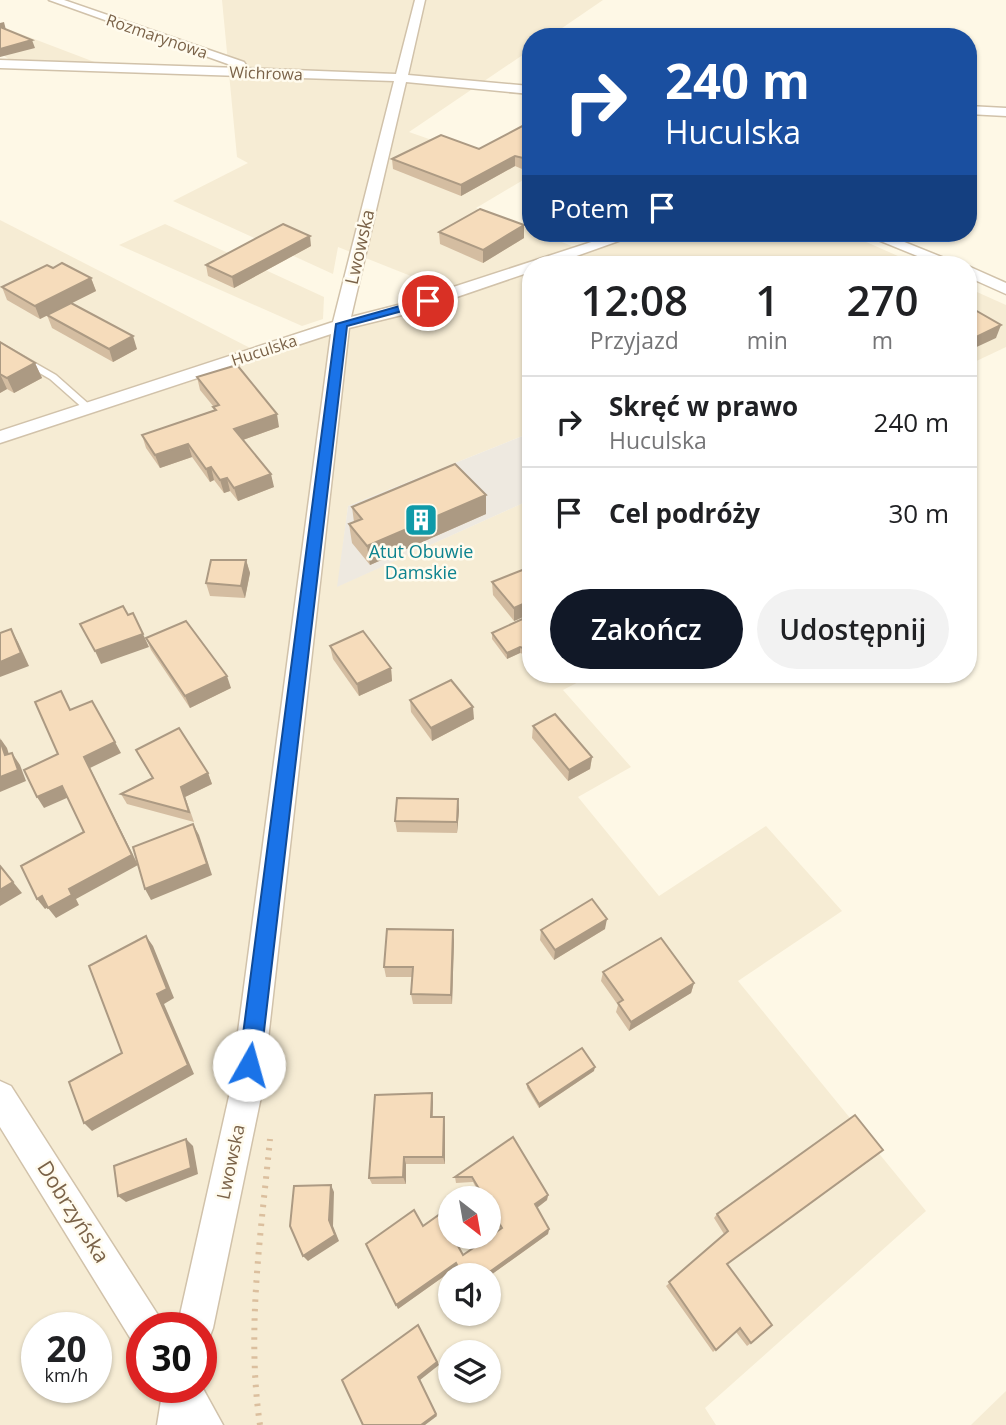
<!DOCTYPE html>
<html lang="pl">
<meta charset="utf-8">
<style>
body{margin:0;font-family:"Open Sans",sans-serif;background:#f2f2f2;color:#202124;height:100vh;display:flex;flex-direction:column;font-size:26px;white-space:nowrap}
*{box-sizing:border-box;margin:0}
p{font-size:23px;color:#757577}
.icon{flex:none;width:38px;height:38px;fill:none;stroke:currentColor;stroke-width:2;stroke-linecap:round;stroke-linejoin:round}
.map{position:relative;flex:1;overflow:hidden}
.details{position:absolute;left:522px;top:256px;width:455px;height:427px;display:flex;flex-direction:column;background:#fff;border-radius:28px;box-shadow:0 2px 5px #0004}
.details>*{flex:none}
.top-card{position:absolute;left:522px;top:28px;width:455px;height:214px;border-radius:28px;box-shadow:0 2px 5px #0004;background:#1a4fa0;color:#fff;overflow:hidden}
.needle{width:46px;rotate:149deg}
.controls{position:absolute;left:438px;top:1186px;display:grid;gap:14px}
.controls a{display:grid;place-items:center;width:63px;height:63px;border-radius:50%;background:#fff;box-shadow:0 2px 5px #0004;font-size:35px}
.speed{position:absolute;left:21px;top:1312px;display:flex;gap:14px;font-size:35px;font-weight:700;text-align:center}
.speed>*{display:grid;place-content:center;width:91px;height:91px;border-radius:50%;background:#fff;box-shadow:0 2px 5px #0004;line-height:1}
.speed small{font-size:18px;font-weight:400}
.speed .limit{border:10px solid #d22;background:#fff;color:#111}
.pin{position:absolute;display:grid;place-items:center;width:60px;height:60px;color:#fff;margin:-30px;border:4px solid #fff;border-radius:50%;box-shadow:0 2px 7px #0007}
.me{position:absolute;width:77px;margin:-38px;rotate:7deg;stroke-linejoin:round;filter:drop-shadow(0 0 5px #0008)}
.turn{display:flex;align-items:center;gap:24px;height:147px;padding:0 28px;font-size:32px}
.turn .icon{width:91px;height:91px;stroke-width:2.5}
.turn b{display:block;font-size:49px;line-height:60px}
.then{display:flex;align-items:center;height:66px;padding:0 28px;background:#0003;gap:14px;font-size:26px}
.eta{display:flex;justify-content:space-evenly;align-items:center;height:119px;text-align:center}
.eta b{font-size:42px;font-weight:600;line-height:49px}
.button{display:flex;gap:14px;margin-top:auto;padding:14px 28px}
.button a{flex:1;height:80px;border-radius:42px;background:#111827;color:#fff;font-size:28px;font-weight:600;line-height:80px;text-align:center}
.button a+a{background:#f2f2f2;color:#202124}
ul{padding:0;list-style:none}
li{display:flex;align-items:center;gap:21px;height:91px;padding:0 28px;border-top:2px solid #e0e0e0}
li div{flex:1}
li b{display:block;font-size:26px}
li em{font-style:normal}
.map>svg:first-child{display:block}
.residential{fill:#f6ecd4;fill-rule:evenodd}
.industrial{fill:#eee9e0}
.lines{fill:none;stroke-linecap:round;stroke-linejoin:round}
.lane-casing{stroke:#d1c2aa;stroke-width:3}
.street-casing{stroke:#d1c2aa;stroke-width:3}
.path{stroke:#dbbf9e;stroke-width:6;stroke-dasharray:2.5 7;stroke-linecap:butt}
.lane{fill:#fff;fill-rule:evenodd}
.street{fill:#fff;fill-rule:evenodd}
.wall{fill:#d4bda1}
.shaded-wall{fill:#ac9a83}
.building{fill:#f6dcbb;stroke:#ac9a83;stroke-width:2}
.route{fill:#1a73e8;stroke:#114b97;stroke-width:2}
.labels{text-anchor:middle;stroke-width:5;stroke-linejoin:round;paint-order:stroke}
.far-street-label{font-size:16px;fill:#7a6248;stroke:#fffbee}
.street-label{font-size:18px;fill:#7a6248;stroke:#fffbee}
.culture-label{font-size:18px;fill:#0d838f;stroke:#fffbee}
.near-street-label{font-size:21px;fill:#7a6248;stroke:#fffbee}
</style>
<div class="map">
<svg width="1006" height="1425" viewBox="0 0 1006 1425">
<rect width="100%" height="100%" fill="#fef8e6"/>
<g class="residential">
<path d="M222,0H603L549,37H530V50L409,132L472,154L530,137V176L476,208L530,229V233H539L582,250L633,233H741L748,237L759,233H846L916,264H530V433L348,506L338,586L530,500V674H594L563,690L631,767L578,797L659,896L766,826L842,911L738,981L926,1211L705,1408L716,1425H0V220L258,352L451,292L338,247L333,274L173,201L248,163L237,157ZM450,1199H488V1237H450ZM450,1276H488V1314H450ZM37,1328H96V1388H37ZM142,1328H201V1388H142ZM450,1353H488V1391H450Z"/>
<path d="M0,26L105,66L16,64L0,53Z"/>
<path d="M165,224L324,297L323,319L302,326L119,245Z"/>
<path d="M968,288L1006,305V347L968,365Z"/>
<path d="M1006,1391V1425H971Z"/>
</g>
<path class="industrial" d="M530,433V500L337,587L348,506Z"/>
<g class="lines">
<defs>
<path id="lane" d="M0,343L56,375L91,406V410H85L50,379L0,350Z"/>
<g id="street">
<path d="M49,0H64L244,62L246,65L241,68L396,74L415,0H425L408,75L530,86V94L406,82L351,317L398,305L619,233H641L554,264H530V272L410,313L349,328L262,1092L213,1328L208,1341L201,1344V1328H177L230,1092L331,334L0,443V431L333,322L394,81L0,68V60L239,68Z"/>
<path d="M968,106L1006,108V116L968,114Z"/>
<path d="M861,233H882L959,264H937Z"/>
<path d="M968,266L1006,283V294L968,277Z"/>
<path d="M0,1081L11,1086L158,1315L163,1328H142V1345L132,1341L0,1127Z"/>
<path d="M201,1385L223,1425H157L163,1388H201Z"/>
</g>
</defs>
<use href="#lane" class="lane-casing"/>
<use href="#street" class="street-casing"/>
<path class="path" d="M260,1425C246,1330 261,1234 270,1139"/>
<use href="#lane" class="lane"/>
<use href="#street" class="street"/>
</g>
<g class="wall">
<path d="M530,122L522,169L515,166L461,196L393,169L392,159L479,149Z"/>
<path d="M439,232L524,238L483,263L440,244Z"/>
<path d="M311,246L234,288L208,276L206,265Z"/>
<path d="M53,268L91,278L96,291L40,319L7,300L2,287Z"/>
<path d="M47,315L137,349L113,362L52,328Z"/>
<path d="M0,342L35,363L42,378L14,393L7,389L0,393Z"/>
<path d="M197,377L279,427L243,440L274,487L238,501L230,491L224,493L214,480L210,482L192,457L160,468L146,448L142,435L214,410L213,406L200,390Z"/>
<path d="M486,495V514L370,565L352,543L349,524L354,522L352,507Z"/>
<path d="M246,560L250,573L245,598L210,596L206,583Z"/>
<path d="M530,567V614L514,621L493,595L492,582Z"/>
<path d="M530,618V656L520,653L507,659L492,639V633Z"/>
<path d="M146,638L231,688L190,708L151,650Z"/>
<path d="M330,646L391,668L392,681L359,696L333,659Z"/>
<path d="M410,700L474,719L432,741L411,712Z"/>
<path d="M533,726L592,757L590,769L568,781L532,738Z"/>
<path d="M136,750L208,773L212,784L185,797L194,822L127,804L121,794L152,778Z"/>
<path d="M458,799L459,810L457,833L397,832L395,821Z"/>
<path d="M605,929L554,960L540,940L541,930Z"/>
<path d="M454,940L452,1004H413L411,994L412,977H386L384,967Z"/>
<path d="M603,972L694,983L691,993L629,1031L616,1012L618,1005L601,981Z"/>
<path d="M594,1071L539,1108L527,1088V1084Z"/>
<path d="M432,1093L433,1102V1117H444L445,1125V1164H406V1184H372L369,1178Z"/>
<path d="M513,1137L548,1195L547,1200L537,1208L549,1229L548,1234L488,1277V1276H462L457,1267L398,1309L423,1226L463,1255L500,1229L488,1210V1199H482L473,1182L456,1183L455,1177Z"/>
<path d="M877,1155L727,1264L751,1343L747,1346L736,1332L713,1352L666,1286L724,1234L714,1218L717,1214Z"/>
</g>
<g class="shaded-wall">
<path d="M4,22L6,30L0,32V23Z"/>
<path d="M32,40L35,48L0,57V49Z"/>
<path d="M530,154V164L522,169L523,158Z"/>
<path d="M515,156V166L461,196V185Z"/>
<path d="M524,225V238L483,263V250Z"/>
<path d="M310,236L311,246L234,288L232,277Z"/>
<path d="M91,278L96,291L40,319L35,306Z"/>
<path d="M1001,325L996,338L968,351V341Z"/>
<path d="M133,336L137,349L113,362L109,349Z"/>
<path d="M35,363L42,378L14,393L7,378Z"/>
<path d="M0,374L7,389L0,393Z"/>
<path d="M277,414L279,427L237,442L234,429Z"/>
<path d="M188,444L192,457L160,468L155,455Z"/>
<path d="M211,467L214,480L210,482L206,469Z"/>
<path d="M271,474L274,487L238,501L234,488Z"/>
<path d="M227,478L230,491L224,493L220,480Z"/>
<path d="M486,495V514L370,565L367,546Z"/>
<path d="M246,560L250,573L245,598L241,586Z"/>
<path d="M530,601V614L514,621V608Z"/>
<path d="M11,629L18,642L29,666L0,677V662Z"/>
<path d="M143,634L149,647L101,664L95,651Z"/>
<path d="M520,647V653L507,659V653Z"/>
<path d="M391,668L392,681L359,696L357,684Z"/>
<path d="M227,676L231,688L190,708L185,696Z"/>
<path d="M473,707L474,719L432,741L431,728Z"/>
<path d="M0,738L7,748L13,767L5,755Z"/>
<path d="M115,742L121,753L90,768L138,865L76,899L79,905L56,918L48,908L69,889L132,855L84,757Z"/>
<path d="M12,753L20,765L26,781L0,792V777Z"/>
<path d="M592,757L590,769L568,781L569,770Z"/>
<path d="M208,773L212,784L185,797L194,822L181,787Z"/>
<path d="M62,786L69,797L44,808L37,797Z"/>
<path d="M458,799L459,810L457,833V822Z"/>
<path d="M193,824L199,835L212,875L151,900L145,889Z"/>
<path d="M0,866L22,893L0,906Z"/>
<path d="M42,896L50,906L45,909L37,899Z"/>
<path d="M607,919L605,929L554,960L555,950Z"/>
<path d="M453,930L454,940L452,1004L451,995Z"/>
<path d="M146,936L153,946L174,998L164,1004L194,1074L92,1131L84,1123L157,994Z"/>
<path d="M694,983L691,993L629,1031L631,1022Z"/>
<path d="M595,1067L594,1071L539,1108V1104Z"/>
<path d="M432,1093L433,1102L432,1125L431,1117Z"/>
<path d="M444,1117L445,1125V1164L443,1157Z"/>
<path d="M186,1139L193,1146L198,1174L126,1202L118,1196Z"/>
<path d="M883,1150L877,1155L723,1267L727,1264Z"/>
<path d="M404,1157L406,1164V1184L403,1177Z"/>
<path d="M331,1185L334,1192L333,1226L339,1241L308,1261L303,1256L329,1220Z"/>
<path d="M548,1195L547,1200L534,1210L535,1204Z"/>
<path d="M549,1229L548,1234L488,1277V1276H484Z"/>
<path d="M456,1263L457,1267L398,1309L396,1305Z"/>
<path d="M418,1325L439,1365L420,1380L437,1416L425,1425H421L418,1377Z"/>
</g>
<g class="building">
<path d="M0,27L32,40L0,49Z"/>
<path d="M530,122V154L523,158L515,156L461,185L392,159L441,135L479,149Z"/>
<path d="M480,209L524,225L483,250L439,232Z"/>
<path d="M283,224L310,236L232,277L206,265Z"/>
<path d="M62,263L91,278L35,306L2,287L47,265L53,268Z"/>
<path d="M71,303L133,336L109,349L47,315Z"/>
<path d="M968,306L1001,325L968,341Z"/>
<path d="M0,342L35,363L7,378L0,374Z"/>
<path d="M237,365L277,414L234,429L271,474L234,488L227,478L220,480L211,467L206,469L188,444L155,455L142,435L216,410L213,407L219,405L197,377Z"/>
<path d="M455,464L486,495L367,546L349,524L362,519L352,507Z"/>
<path d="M211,560H246L241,586L206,583Z"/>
<path d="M530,567V601L514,608L492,582Z"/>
<path d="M123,606L128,615L133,613L143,634L95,651L80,624Z"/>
<path d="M529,616L530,618V650L520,647L507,653L492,633Z"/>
<path d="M186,621L227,676L185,696L146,638Z"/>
<path d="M11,629L21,653L0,662V633Z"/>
<path d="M363,631L391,668L357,684L330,646Z"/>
<path d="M451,680L473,707L431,728L410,700Z"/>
<path d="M61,691L70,710L92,701L115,742L84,757L132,855L69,889L72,895L48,908L42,896L37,899L21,866L84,832L62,786L37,797L24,770L58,754L35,702Z"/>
<path d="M555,714L592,757L569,770L533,726Z"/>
<path d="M179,728L208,773L181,787L189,812L121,794L153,778L136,750Z"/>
<path d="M0,740L5,755L12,753L18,770L0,777Z"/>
<path d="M397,798L458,799L457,822L395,821Z"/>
<path d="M193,824L207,864L145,889L133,847Z"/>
<path d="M0,866L13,882L0,890Z"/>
<path d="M592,899L607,919L555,950L541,930Z"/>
<path d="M387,929L453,930L451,995L411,994L413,967H384Z"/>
<path d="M146,936L167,989L157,994L188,1065L84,1123L69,1082L122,1053L89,966Z"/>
<path d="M661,938L694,983L631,1022L618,1003L623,1000L603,972Z"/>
<path d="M582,1048L595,1067L539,1104L527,1084Z"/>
<path d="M432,1093L431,1117H444L443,1157H404L403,1177L369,1178L375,1095Z"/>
<path d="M855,1115L883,1150L727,1264L772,1325L751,1343L740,1328L716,1350L669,1282L728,1231L717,1214Z"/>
<path d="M513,1137L548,1195L535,1204L549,1229L484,1276H463L456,1263L396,1305L366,1244L414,1210L423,1226L440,1214L450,1232V1237H453L463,1255L502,1228L488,1205V1199H485L472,1177H455Z"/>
<path d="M186,1139L191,1168L118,1196L114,1166Z"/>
<path d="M331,1185L329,1220L335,1235L303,1256L290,1226L294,1186Z"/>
<path d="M418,1325L437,1362L418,1377L436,1414L421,1425H363L342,1380Z"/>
</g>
<path class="route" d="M428,298L432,299V303L347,326L260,1065L257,1072L249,1075L242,1072L239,1065L336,324Z"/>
<defs>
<symbol id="building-square" viewBox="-11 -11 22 22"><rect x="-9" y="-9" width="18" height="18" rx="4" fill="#0f9aa8" stroke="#fffbee"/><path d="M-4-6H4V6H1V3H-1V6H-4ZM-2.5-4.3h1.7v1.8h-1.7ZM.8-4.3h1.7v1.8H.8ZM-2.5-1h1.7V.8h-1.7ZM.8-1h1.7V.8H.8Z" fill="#fff"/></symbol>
</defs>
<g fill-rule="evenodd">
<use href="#building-square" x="402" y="501" width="38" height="38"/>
</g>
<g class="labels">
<g class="far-street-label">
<text transform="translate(157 36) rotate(19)" y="6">Rozmarynowa</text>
<text transform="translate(266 73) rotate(2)" y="6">Wichrowa</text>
<text transform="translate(264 350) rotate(-18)" y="6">Huculska</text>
</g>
<g class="street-label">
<text transform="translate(360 247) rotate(-77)" y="6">Lwowska</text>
<text transform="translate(231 1162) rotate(-78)" y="6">Lwowska</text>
</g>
<g class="culture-label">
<text x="421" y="558">Atut Obuwie<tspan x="421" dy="21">Damskie</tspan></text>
</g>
<g class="near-street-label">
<text transform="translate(73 1212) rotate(58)" y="7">Dobrzyńska</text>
</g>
</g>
</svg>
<div class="controls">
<a><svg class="needle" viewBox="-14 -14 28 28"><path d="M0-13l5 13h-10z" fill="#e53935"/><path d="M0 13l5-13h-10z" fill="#757577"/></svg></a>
<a><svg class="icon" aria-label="sound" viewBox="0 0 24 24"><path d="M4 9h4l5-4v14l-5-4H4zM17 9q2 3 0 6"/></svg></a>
<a><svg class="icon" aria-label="layers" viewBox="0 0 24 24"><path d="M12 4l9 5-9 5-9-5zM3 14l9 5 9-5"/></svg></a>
</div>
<div class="speed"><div>20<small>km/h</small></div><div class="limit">30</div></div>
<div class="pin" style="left:428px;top:301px;background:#d93025"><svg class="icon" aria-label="arrive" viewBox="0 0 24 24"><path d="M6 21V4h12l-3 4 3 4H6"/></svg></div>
<svg class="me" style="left:249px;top:1065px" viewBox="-20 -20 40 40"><circle r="19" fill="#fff"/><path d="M0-13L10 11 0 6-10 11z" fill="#1a73e8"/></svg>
<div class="top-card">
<div class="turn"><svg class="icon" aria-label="right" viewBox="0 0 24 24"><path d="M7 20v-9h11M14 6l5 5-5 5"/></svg><div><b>240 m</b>Huculska</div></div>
<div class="then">Potem<svg class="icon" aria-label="arrive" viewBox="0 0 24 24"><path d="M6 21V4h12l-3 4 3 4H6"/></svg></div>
</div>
<section class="details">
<div class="eta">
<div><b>12:08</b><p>Przyjazd</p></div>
<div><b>1</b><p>min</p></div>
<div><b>270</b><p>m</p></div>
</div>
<ul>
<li><svg class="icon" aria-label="right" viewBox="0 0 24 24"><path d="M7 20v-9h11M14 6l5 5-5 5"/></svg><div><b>Skręć w prawo</b><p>Huculska</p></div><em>240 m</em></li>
<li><svg class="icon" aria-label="arrive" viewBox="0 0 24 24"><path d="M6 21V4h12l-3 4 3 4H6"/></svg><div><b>Cel podróży</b></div><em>30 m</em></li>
</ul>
<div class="button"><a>Zakończ</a><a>Udostępnij</a></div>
</section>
</div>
